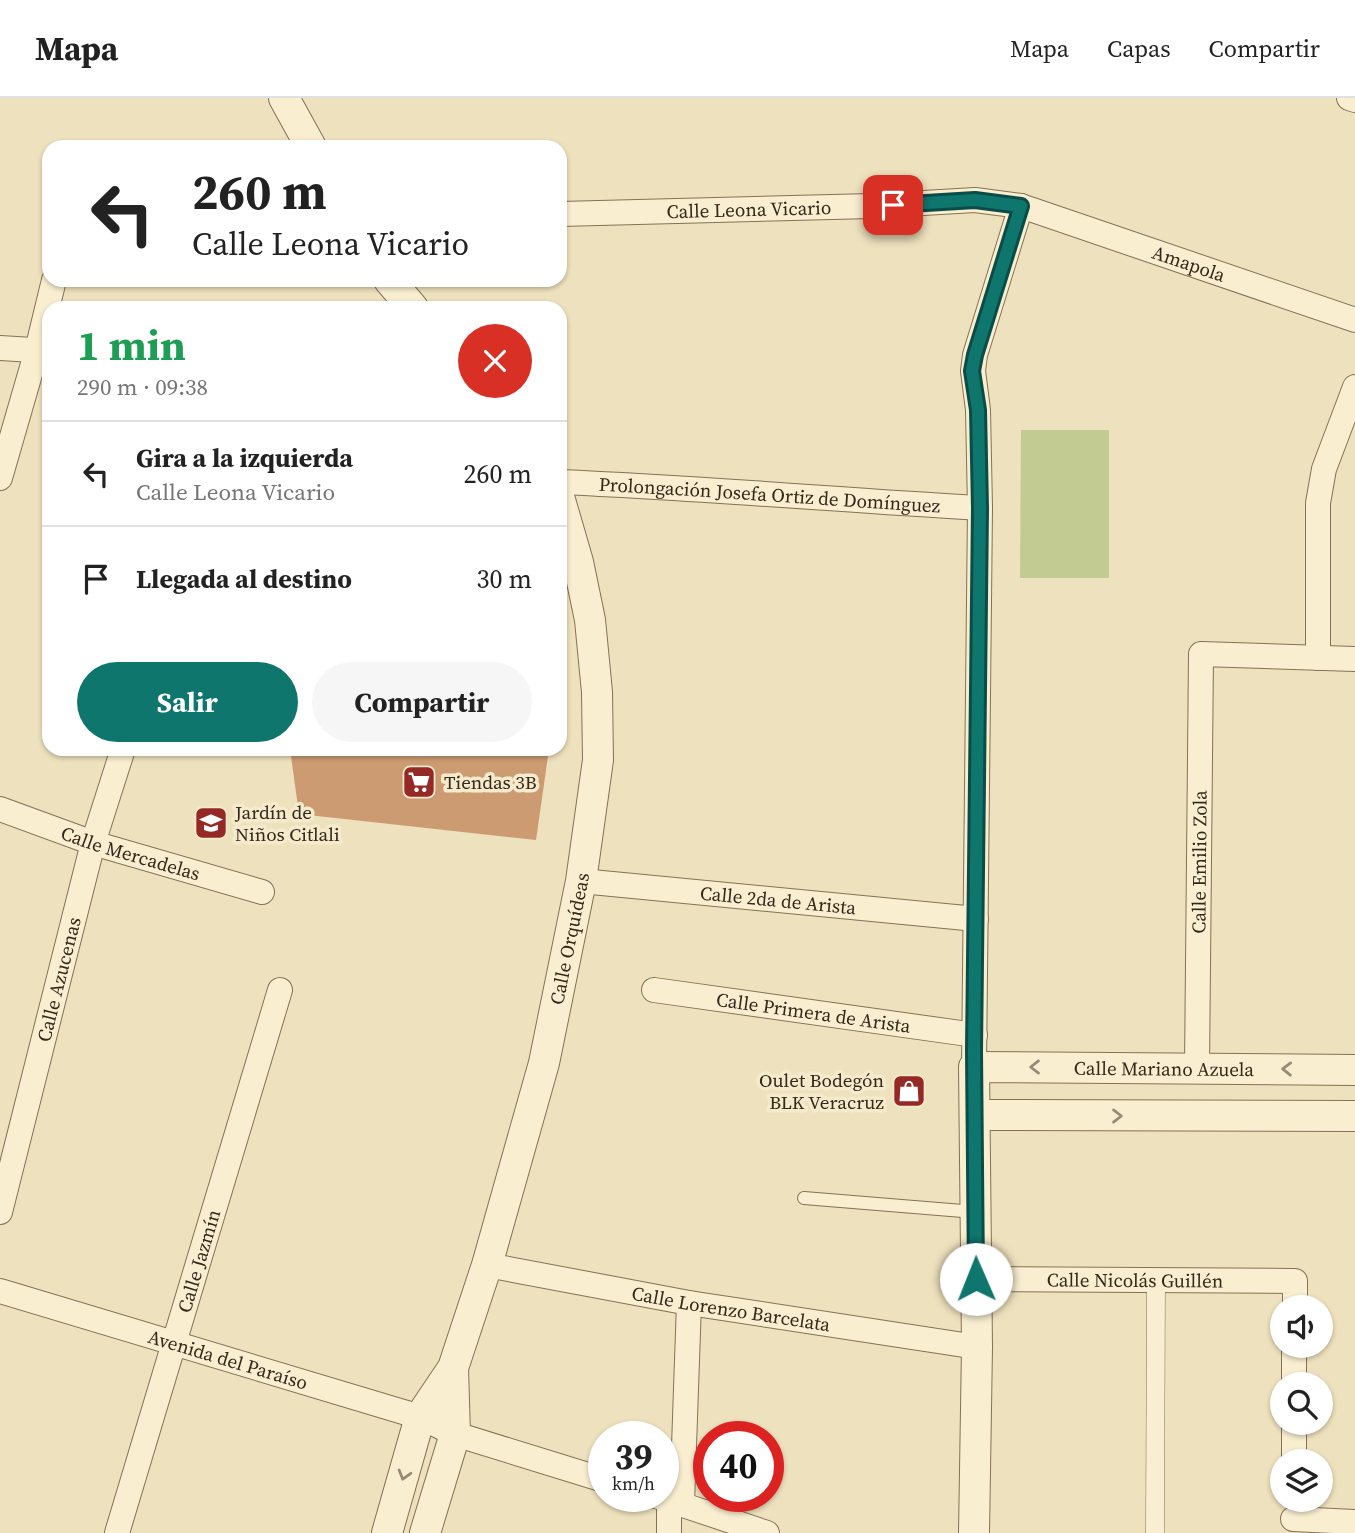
<!DOCTYPE html>
<html lang="es">
<meta charset="utf-8">
<style>
body{margin:0;font-family:"Source Serif 4",serif;background:#f6f6f6;color:#222;height:100vh;display:flex;flex-direction:column;font-size:26px;white-space:nowrap}
*{box-sizing:border-box;margin:0}
p{font-size:23px;color:#767676}
.icon{flex:none;width:38px;height:38px;fill:none;stroke:currentColor;stroke-width:2;stroke-linecap:round;stroke-linejoin:round}
.map{position:relative;flex:1;overflow:hidden}
.side{position:absolute;left:42px;top:203px;width:525px;height:455px;display:flex;flex-direction:column;background:#fff;border-radius:21px;box-shadow:0 2px 5px #0004}
.side>*{flex:none}
.hud{position:absolute;left:42px;top:42px;width:525px;height:147px;border-radius:21px;box-shadow:0 2px 5px #0004;background:#fff;color:#222;overflow:hidden}
.controls{position:absolute;left:1270px;top:1197px;display:grid;gap:14px}
.controls a{display:grid;place-items:center;width:63px;height:63px;border-radius:50%;background:#fff;box-shadow:0 2px 5px #0004;font-size:35px}
.speed{position:absolute;left:588px;top:1323px;display:flex;gap:14px;font-size:35px;font-weight:700;text-align:center}
.speed>*{display:grid;place-content:center;width:91px;height:91px;border-radius:50%;background:#fff;box-shadow:0 2px 5px #0004;line-height:1}
.speed small{font-size:18px;font-weight:400}
.speed .limit{border:10px solid #d22;background:#fff;color:#111}
.pin{position:absolute;display:grid;place-items:center;width:60px;height:60px;color:#fff;margin:-30px;border-radius:14px;box-shadow:0 4px 10px #0006}
.me{position:absolute;width:77px;margin:-38px;rotate:359deg;stroke-linejoin:round;filter:drop-shadow(0 0 5px #0008)}
.turn{display:flex;align-items:center;gap:24px;height:147px;padding:0 35px;font-size:32px}
.turn .icon{width:91px;height:91px;stroke-width:2.5}
.turn b{display:block;font-size:49px;line-height:60px}
.round{display:grid;place-items:center;flex:none;width:74px;height:74px;border-radius:37px;background:#f6f6f6}
.overview{display:flex;align-items:center;justify-content:space-between;height:119px;padding:0 35px}
h1{font-size:42px;font-weight:700;line-height:52px;color:#1e9e55}
.button{display:flex;gap:14px;margin-top:auto;padding:14px 35px}
.button a{flex:1;height:80px;border-radius:42px;background:#0f766e;color:#fff;font-size:28px;font-weight:700;line-height:80px;text-align:center}
.button a+a{background:#f6f6f6;color:#222}
ul{padding:0;list-style:none}
li{display:flex;align-items:center;gap:21px;height:105px;padding:0 35px;border-top:2px solid #e0e0e0}
li div{flex:1}
li b{display:block;font-size:26px}
li em{font-style:normal}
header{display:flex;align-items:center;gap:42px;box-sizing:border-box;height:98px;padding:0 35px;background:#fff;border-bottom:2px solid #e0e0e0}
header strong{font-size:33px}
nav{display:flex;gap:38px;margin-inline-start:auto;font-size:24px}
.map>svg:first-child{display:block}
.green{fill:#c2cb91}
.building{fill:#cc9b72}
.lines{fill:none;stroke-linecap:round;stroke-linejoin:round}
.service-casing{stroke:#857156;stroke-width:14}
.pedestrian-casing{stroke:#857156;stroke-width:19}
.minor-casing{stroke:#857156;stroke-width:26}
.tertiary-casing{stroke:#857156;stroke-width:32}
.service{stroke:#f9eed0;stroke-width:12}
.pedestrian{stroke:#f9eed0;stroke-width:18}
.minor{stroke:#f9eed0;stroke-width:24}
.tertiary{stroke:#f9eed0;stroke-width:30}
.oneway{stroke:#968b76}
.route-casing{stroke:#0a4d48;stroke-width:18}
.route{stroke:#0f766e;stroke-width:12}
.labels{text-anchor:middle;stroke-width:7;stroke-linejoin:round;paint-order:stroke}
.street-label{font-size:19px;fill:#34281b;stroke:#f5ebcc}
.poi-label{font-size:19px;fill:#34281b;stroke:#f5ebcc;text-anchor:start}
</style>
<header>
<strong>Mapa</strong>
<nav><a>Mapa</a><a>Capas</a><a>Compartir</a></nav>
</header>
<div class="map">
<svg width="1355" height="1435" viewBox="0 0 1355 1435">
<rect width="100%" height="100%" fill="#eee1bd"/>
<path class="green" d="M1021,332H1109V480H1020Z"/>
<path class="building" d="M290,651H549L536,742L299,716Z"/>
<g class="lines">
<defs>
<path id="service" d="M804,1100L975,1114"/>
<path id="pedestrian" d="M1155,1435L1156,1181"/>
<g id="minor">
<path d="M1349,0L1355,2"/>
<path id="s1" d="M560,116L872,108L975,102L1021,108L1355,222"/>
<path d="M0,250L49,253"/>
<path d="M0,380L37,252L54,182"/>
<path id="s2" d="M560,384C700,390 840,402 980,410"/>
<path d="M1318,560V405L1324,371L1355,289"/>
<path id="s3" d="M0,711L93,745L262,794"/>
<path id="s4" d="M581,783L976,821"/>
<path id="s5" d="M654,892L975,937"/>
<path d="M974,969L980,410L978,312L973,273L975,257L1021,108"/>
<path id="s6" d="M1197,970L1201,556L1355,561"/>
<path id="s7" d="M0,1114L93,745L123,651"/>
<path id="s8" d="M487,1167L689,1205L977,1249"/>
<path id="s9" d="M976,1181L1295,1183V1209"/>
<path id="s10" d="M0,1193L420,1319L455,1336L604,1382"/>
<path d="M1294,1286V1248"/>
<path d="M1294,1363V1325"/>
<path d="M656,1398L767,1435"/>
<path d="M669,1402V1435"/>
<path d="M682,1406L689,1205"/>
<path d="M1293,1421L1355,1424"/>
<path id="s11" d="M117,1435L280,892"/>
</g>
<g id="tertiary">
<path d="M284,0L311,49"/>
<path d="M389,182L413,210"/>
<path d="M975,1017L1355,1018"/>
<path id="s12" d="M387,1435L420,1319L453,1270L487,1167L544,965L581,783L598,662L597,594L590,522L578,464L560,402"/>
<path d="M425,1435L455,1336L453,1270"/>
<path id="s13" d="M974,1435L977,1249L974,969L1355,972"/>
</g>
</defs>
<use href="#service" class="service-casing"/>
<use href="#pedestrian" class="pedestrian-casing"/>
<use href="#minor" class="minor-casing"/>
<use href="#tertiary" class="tertiary-casing"/>
<use href="#service" class="service"/>
<use href="#pedestrian" class="pedestrian"/>
<use href="#minor" class="minor"/>
<use href="#tertiary" class="tertiary"/>
</g>
<defs><path id="oneway-chevron" d="M-2-3.5L2.5 0L-2 3.5" fill="none" stroke-width="1.6" stroke-linecap="round" stroke-linejoin="round" transform="scale(1.75)"/></defs>
<g class="oneway">
<use href="#oneway-chevron" transform="translate(1035 969) rotate(-180)"/>
<use href="#oneway-chevron" transform="translate(1287 971) rotate(-179)"/>
<use href="#oneway-chevron" transform="translate(1117 1018)"/>
<use href="#oneway-chevron" transform="translate(404 1377) rotate(106)"/>
</g>
<g class="lines">
<defs>
<path id="route" d="M893,107L975,102L1021,108L975,257L972,273L978,312L980,410L974,953L976,1181"/>
</defs>
<use href="#route" class="route-casing"/>
<use href="#route" class="route"/>
</g>
<defs>
<symbol id="supermarket-square" viewBox="-11 -11 22 22"><rect x="-9" y="-9" width="18" height="18" rx="4" fill="#952926" stroke="#f5ebcc"/><path d="M-6-5.5h2.5l.6 2H6L4.5 2H-2.5L-4.4-4H-6ZM-1.5 3.2a1.3 1.3 0 1 0 .1 0ZM3 3.2a1.3 1.3 0 1 0 .1 0Z" fill="#fff"/></symbol>
<symbol id="school-square" viewBox="-11 -11 22 22"><rect x="-9" y="-9" width="18" height="18" rx="4" fill="#952926" stroke="#f5ebcc"/><path d="M0-5L7-2L0 1L-7-2ZM-4 1L0 2.5L4 1V4Q0 6-4 4Z" fill="#fff"/></symbol>
<symbol id="shop-square" viewBox="-11 -11 22 22"><rect x="-9" y="-9" width="18" height="18" rx="4" fill="#952926" stroke="#f5ebcc"/><path d="M-5-2.5h2.3a2.7 3.5 0 0 1 5.4 0H5L5.5 6h-11ZM-1.5-2.5h3a1.5 2.3 0 0 0-3 0Z" fill="#fff"/></symbol>
</defs>
<g fill-rule="evenodd">
<use href="#supermarket-square" x="400" y="665" width="38" height="38"/>
<use href="#school-square" x="192" y="706" width="38" height="38"/>
<use href="#shop-square" x="890" y="974" width="38" height="38"/>
</g>
<g class="labels">
<g class="street-label">
<text dy="7" stroke="none"><textPath href="#s1" startOffset="189">Calle Leona Vicario</textPath></text>
<text dy="7" stroke="none"><textPath href="#s1" startOffset="639">Amapola</textPath></text>
<text dy="7" stroke="none"><textPath href="#s2" startOffset="210">Prolongación Josefa Ortiz de Domínguez</textPath></text>
<text dy="7" stroke="none"><textPath href="#s3" startOffset="138">Calle Mercadelas</textPath></text>
<text dy="7" stroke="none"><textPath href="#s6" startOffset="206">Calle Emilio Zola</textPath></text>
<text dy="7" stroke="none"><textPath href="#s4" startOffset="198">Calle 2da de Arista</textPath></text>
<text dy="7" stroke="none"><textPath href="#s12" startOffset="625">Calle Orquídeas</textPath></text>
<text dy="7" stroke="none"><textPath href="#s7" startOffset="240">Calle Azucenas</textPath></text>
<text dy="7" stroke="none"><textPath href="#s5" startOffset="161">Calle Primera de Arista</textPath></text>
<text dy="7" stroke="none"><textPath href="#s13" startOffset="656">Calle Mariano Azuela</textPath></text>
<text dy="7" stroke="none"><textPath href="#s11" startOffset="284">Calle Jazmín</textPath></text>
<text dy="7" stroke="none"><textPath href="#s9" startOffset="159">Calle Nicolás Guillén</textPath></text>
<text dy="7" stroke="none"><textPath href="#s8" startOffset="248">Calle Lorenzo Barcelata</textPath></text>
<text dy="7" stroke="none"><textPath href="#s10" startOffset="238">Avenida del Paraíso</textPath></text>
</g>
<g class="poi-label">
<text x="444" y="691">Tiendas 3B</text>
<text x="235" y="721">Jardín de<tspan x="235" dy="22">Niños Citlali</tspan></text>
<text x="884" y="989" text-anchor="end">Oulet Bodegón<tspan x="884" dy="22">BLK Veracruz</tspan></text>
</g>
</g>
</svg>
<div class="controls">
<a><svg class="icon" aria-label="sound" viewBox="0 0 24 24"><path d="M4 9h4l5-4v14l-5-4H4zM17 9q2 3 0 6"/></svg></a>
<a><svg class="icon" aria-label="search" viewBox="0 0 24 24"><circle cx="10" cy="10" r="6"/><path d="M15 15l6 6"/></svg></a>
<a><svg class="icon" aria-label="layers" viewBox="0 0 24 24"><path d="M12 4l9 5-9 5-9-5zM3 14l9 5 9-5"/></svg></a>
</div>
<div class="speed"><div>39<small>km/h</small></div><div class="limit">40</div></div>
<div class="pin" style="left:893px;top:107px;background:#d93025"><svg class="icon" aria-label="arrive" viewBox="0 0 24 24"><path d="M6 21V4h12l-3 4 3 4H6"/></svg></div>
<svg class="me" style="left:976px;top:1181px" viewBox="-20 -20 40 40"><circle r="19" fill="#fff"/><path d="M0-13L10 11 0 6-10 11z" fill="#0f766e"/></svg>
<div class="hud">
<div class="turn"><svg class="icon" aria-label="left" viewBox="0 0 24 24"><path d="M17 20v-9H6M10 6l-5 5 5 5"/></svg><div><b>260 m</b>Calle Leona Vicario</div></div>
</div>
<section class="side">
<div class="overview"><div><h1>1 min</h1><p>290 m · 09:38</p></div><a class="round" style="background:#d93025;color:#fff"><svg class="icon" aria-label="close" viewBox="0 0 24 24"><path d="M6 6l12 12M18 6L6 18"/></svg></a></div>
<ul>
<li><svg class="icon" aria-label="left" viewBox="0 0 24 24"><path d="M17 20v-9H6M10 6l-5 5 5 5"/></svg><div><b>Gira a la izquierda</b><p>Calle Leona Vicario</p></div><em>260 m</em></li>
<li><svg class="icon" aria-label="arrive" viewBox="0 0 24 24"><path d="M6 21V4h12l-3 4 3 4H6"/></svg><div><b>Llegada al destino</b></div><em>30 m</em></li>
</ul>
<div class="button"><a>Salir</a><a>Compartir</a></div>
</section>
</div>
